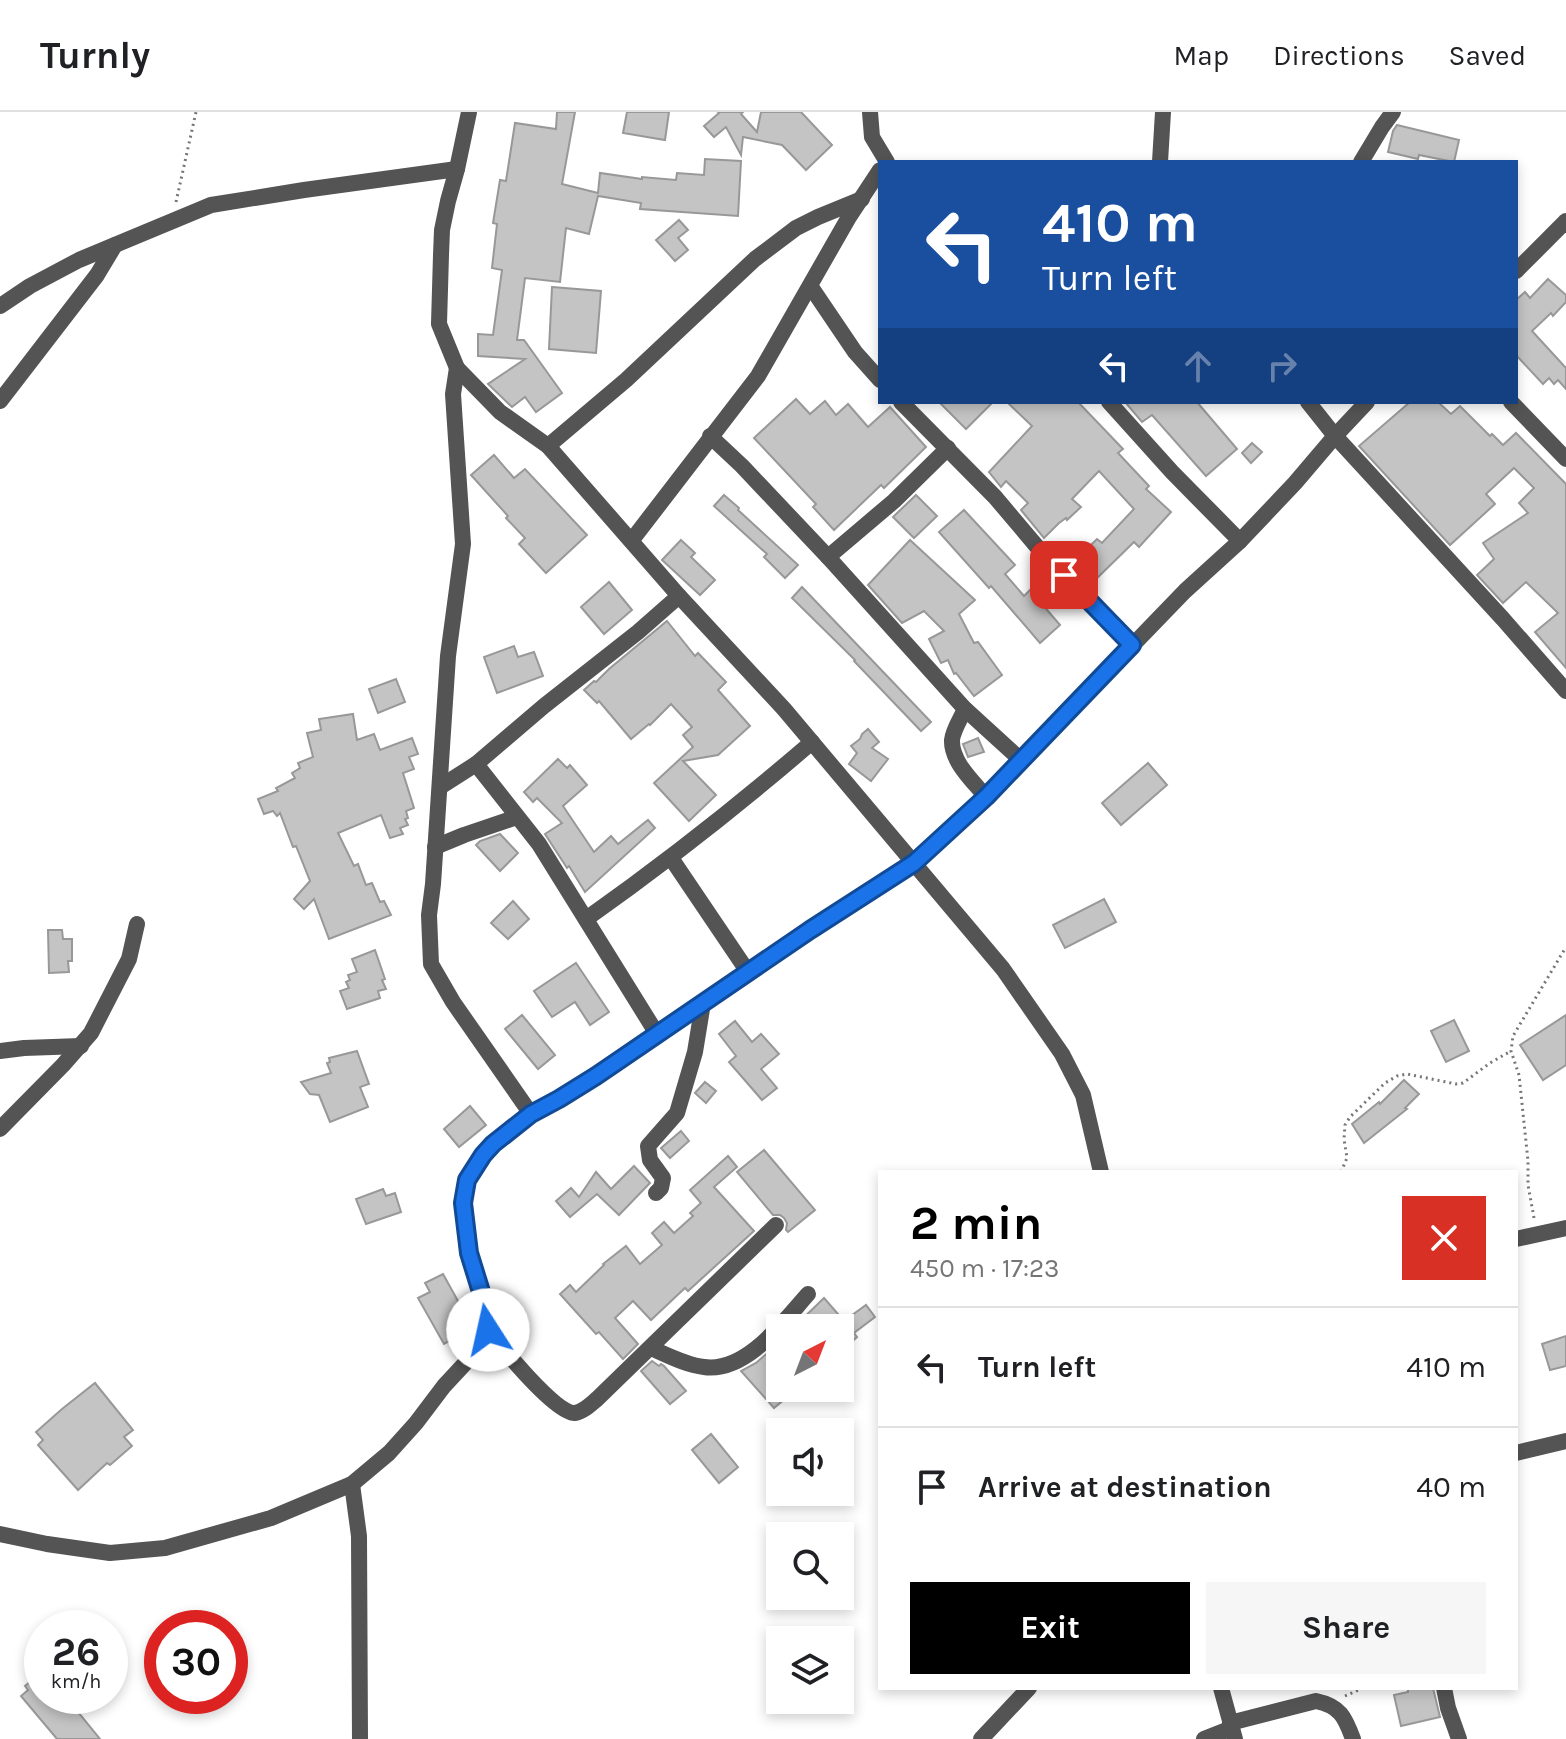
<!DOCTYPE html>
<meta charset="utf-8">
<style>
body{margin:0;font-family:Karla,sans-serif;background:#f6f6f6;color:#202124;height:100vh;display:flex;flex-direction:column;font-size:30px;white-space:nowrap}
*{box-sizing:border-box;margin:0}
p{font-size:26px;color:#757577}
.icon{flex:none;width:44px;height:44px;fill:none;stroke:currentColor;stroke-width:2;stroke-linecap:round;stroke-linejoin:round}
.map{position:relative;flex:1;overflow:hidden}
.drawer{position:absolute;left:878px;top:1058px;width:640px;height:520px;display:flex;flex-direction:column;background:#fff;border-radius:0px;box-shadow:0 4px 12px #0003}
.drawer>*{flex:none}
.top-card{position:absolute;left:878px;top:48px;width:640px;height:244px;border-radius:0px;box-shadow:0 4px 12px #0003;background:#1a4fa0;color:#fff;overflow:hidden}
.needle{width:52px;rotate:42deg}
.fabs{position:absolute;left:766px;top:1202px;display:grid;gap:16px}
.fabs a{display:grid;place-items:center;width:88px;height:88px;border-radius:0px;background:#fff;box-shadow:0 4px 12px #0003;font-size:40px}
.speed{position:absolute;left:24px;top:1498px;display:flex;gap:16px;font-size:40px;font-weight:700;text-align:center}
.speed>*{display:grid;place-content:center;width:104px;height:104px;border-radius:50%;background:#fff;box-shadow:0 4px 12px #0003;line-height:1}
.speed small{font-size:20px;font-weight:400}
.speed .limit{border:12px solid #d22;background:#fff;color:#111}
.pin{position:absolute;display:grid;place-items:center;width:68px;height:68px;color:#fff;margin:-34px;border-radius:16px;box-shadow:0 4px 12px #0006}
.me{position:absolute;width:88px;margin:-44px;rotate:350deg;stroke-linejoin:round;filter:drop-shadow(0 0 6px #0008)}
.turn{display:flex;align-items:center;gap:28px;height:168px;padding:0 32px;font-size:36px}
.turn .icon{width:104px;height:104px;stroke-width:2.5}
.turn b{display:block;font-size:56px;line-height:68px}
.lanes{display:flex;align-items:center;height:76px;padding:0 32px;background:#0003;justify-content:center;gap:40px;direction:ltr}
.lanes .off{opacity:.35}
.round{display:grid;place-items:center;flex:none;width:84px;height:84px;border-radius:0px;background:#f6f6f6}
.overview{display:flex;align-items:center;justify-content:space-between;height:136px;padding:0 32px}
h1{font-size:48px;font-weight:700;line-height:60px;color:#000}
.primary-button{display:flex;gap:16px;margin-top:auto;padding:16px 32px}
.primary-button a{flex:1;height:92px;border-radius:0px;background:#000;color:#fff;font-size:32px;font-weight:700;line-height:92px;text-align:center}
.primary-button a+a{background:#f6f6f6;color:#202124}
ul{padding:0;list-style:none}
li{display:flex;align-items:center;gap:24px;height:120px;padding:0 32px;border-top:2px solid #e0e0e0}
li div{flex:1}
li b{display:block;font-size:30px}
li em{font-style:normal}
header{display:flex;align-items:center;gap:48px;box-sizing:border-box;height:112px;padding:0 40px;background:#fff;border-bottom:2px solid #e0e0e0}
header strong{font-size:38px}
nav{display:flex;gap:44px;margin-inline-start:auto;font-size:28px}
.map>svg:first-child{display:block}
.building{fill:#c4c4c4;stroke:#989898;stroke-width:2}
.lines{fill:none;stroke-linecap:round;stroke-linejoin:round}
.path{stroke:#767676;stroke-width:3;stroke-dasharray:2 4;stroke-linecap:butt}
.minor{stroke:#545454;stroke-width:16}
.route-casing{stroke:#114b97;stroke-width:20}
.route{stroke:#1a73e8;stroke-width:14}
</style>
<header>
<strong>Turnly</strong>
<nav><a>Map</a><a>Directions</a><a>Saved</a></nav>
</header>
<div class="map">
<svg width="1566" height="1627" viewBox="0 0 1566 1627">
<rect width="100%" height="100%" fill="#fff"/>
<g class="building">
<path d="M557,0H575L562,72L598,81L600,61L642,67V65L676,68L677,61L704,63L705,47L741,49L738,104L640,97L641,91L598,84L589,122L566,116L560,170L525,166L517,228H524L562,281L536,300L525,285L512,295L488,272L525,247L478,244V222L493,223L502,158L492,156L497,112L493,111L500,68L506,69L515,11L556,17Z"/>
<path d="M627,0H669L665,28L623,21Z"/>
<path d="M718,0H743L741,2L757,20L761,0H801L832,33L806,58L782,33L743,25L741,43L726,15L714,25L704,14L719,1Z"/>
<path d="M1397,13L1459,28L1454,50L1419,43L1418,47L1388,40L1393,19Z"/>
<path d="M679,108L688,118L678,126L688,138L675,149L656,128Z"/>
<path d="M1548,167L1566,183V190L1553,204L1551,201L1532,219L1566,256V277L1558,268L1554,272L1549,266L1543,272L1516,243V188L1525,180L1530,186Z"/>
<path d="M552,175L601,179L596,241L549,237Z"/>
<path d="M796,287L810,302L825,289L836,303L848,292L868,315L890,295L926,335L884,376L881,373L834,418L813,395L816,392L754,326Z"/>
<path d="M939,290H993L966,317Z"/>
<path d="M1007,290H1078L1123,337L1118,341L1149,374L1146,377L1171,400L1139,435L1134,430L1091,472L1071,452L1097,427L1102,431L1134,397L1099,359L1072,387L1081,395L1067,408L1066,406L1059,411L1044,426L1021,398L1028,391L1006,369L1001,375L989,360L1032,314Z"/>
<path d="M1125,290H1197L1237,337L1206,364L1152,303L1142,310Z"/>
<path d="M1410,290H1438L1451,302L1460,294L1490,324L1492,322L1503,333L1516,321L1566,372V556L1535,520L1558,501L1526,470L1503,491L1477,463L1494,447L1483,431L1528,401L1519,391L1534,376L1514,356L1486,382L1495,392L1450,433L1359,334Z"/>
<path d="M1252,331L1262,340L1251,351L1242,341Z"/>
<path d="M494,343L514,366L525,357L587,423L546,461L519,432L525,426L506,406L508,404L471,363Z"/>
<path d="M724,383L739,396L738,398L798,453L785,466L764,445L767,442L714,394Z"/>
<path d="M916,383L937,404L914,426L893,405Z"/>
<path d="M964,398L1015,453L1005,462L1024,484L1030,478L1060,513L1040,531L991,474L989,476L939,420Z"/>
<path d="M681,428L695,441L691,445L715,468L700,483L662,448Z"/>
<path d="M910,428L975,488L959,502L974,531L978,530L1002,563L974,584L956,561L954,562L948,548L941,551L929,527L944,519L924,499L902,511L868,473Z"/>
<path d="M609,470L632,498L604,522L581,495Z"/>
<path d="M802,475L931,610L921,619L854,549L855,548L792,486Z"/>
<path d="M667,509L695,544L698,541L726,570L718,578L750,614L718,643L683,649L716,683L689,709L654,671L693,635L683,623L692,615L671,592L650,613L649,612L631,627L599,589L597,591L584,578L594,569L596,570L609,557Z"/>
<path d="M514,534L518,545L534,540L543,564L497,581L484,545Z"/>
<path d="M396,567L405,590L378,601L369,577Z"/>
<path d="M353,602L357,628L374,622L380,638L412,626L418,642L409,645L414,657L403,661L414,696L406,699L408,706L405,707L408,713L400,716L403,722L390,726L381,703L338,721L354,754L358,752L366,773L372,771L380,790L384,789L391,803L329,827L314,787L304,797L294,787L310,769L296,734L293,735L280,701L277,704L273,699L264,702L258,687L278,679L276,676L295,666L292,661L300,656L298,651L313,645L307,621L321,618L319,607Z"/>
<path d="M868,617L879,630L872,636L888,647L871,669L849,652L857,641L851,634L860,627L862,622Z"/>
<path d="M978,626L984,640L968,645L963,632Z"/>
<path d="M558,647L567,656L570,653L587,673L563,694L594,740L611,724L618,732L648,708L655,716L585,780L569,754L567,756L545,722L562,711L537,686L533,690L524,680Z"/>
<path d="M1148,651L1167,673L1121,713L1102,691Z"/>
<path d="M500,722L518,741L500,759L476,733L480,729Z"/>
<path d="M1104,787L1116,810L1065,836L1053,813Z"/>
<path d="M513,789L529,807L508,827L491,811Z"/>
<path d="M48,818H62L63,827H72V849H68L69,860L49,861Z"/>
<path d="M375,838L385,867L382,868L386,877L378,879L380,886L347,897L340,879L349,876L346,870L350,868L348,863L357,860L352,847Z"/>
<path d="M576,851L609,900L590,913L575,890L552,905L534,879Z"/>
<path d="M522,903L555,943L538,957L505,917Z"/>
<path d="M1566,903V953L1543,968L1520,933Z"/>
<path d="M1454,908L1469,939L1446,950L1431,919Z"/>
<path d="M735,909L752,930L761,922L779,942L761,957L777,976L762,988L729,950L736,944L719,922Z"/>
<path d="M357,939L369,972L360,975L368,995L330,1010L319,983L310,982L301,970L331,961L327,951L330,950L329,946Z"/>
<path d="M1404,968L1419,982L1405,996L1407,997L1364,1031L1352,1012L1379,990L1380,992Z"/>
<path d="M705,970L716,979L706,991L695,981Z"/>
<path d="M470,994L486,1013L459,1035L444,1017Z"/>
<path d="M681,1019L689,1029L670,1046L661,1036Z"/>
<path d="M764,1038L815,1098L788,1120L786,1118L787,1111L784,1106L780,1103H773L737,1060Z"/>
<path d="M728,1044L737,1055L714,1075L754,1119L688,1179L685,1176L651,1208L633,1189L615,1206L638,1232L623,1247L599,1220L596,1222L560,1182L570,1173L576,1180L604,1153L603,1152L626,1134L640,1152L662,1133L652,1121L664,1110L674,1121L693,1104L690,1101L701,1091L690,1078Z"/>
<path d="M634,1054L650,1071L619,1103L597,1082L570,1105L556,1089L571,1076L579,1085L596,1060L611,1077Z"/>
<path d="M383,1077L386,1084L395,1081L401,1100L366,1112L356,1087Z"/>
<path d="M443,1162L473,1216L444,1232L418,1186L430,1180L425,1171Z"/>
<path d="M824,1186L844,1209L866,1193L875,1205L854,1221L857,1225L840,1240V1216H793Z"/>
<path d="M1566,1224V1254L1550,1258L1542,1232Z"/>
<path d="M780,1230V1276H798L774,1296L741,1259L756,1251Z"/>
<path d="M652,1249L659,1254L661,1252L664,1254L686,1279L670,1292L641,1259Z"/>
<path d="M95,1271L133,1318L124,1325L132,1334L110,1353L107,1351L78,1378L38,1333L43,1328L36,1320L62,1297Z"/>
<path d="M711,1322L738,1355L719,1371L692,1338Z"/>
<path d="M42,1560V1584H65L100,1627H57L21,1584L28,1578L25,1574Z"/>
<path d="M1408,1576H1433L1440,1605L1401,1614L1394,1583L1408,1580Z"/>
</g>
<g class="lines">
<g class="path">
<path d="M176,90L196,0"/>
<path d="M1341,1060L1347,1046L1344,1027L1345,1013L1350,1005L1385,971L1397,964L1407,962L1456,972L1463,971L1490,951L1511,939"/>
<path d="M1534,1106L1528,1073V1049L1519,963L1511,939L1513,924L1566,835"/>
<path d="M1345,1584L1363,1576"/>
</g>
<g class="minor">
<path d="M469,0L457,57L448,89L442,118L441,143L439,212L457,256L500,300L548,334L679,484L784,597L1003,857L1062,942L1083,983L1101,1060"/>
<path d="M870,0L872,25L887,50"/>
<path d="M1160,50L1163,0"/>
<path d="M1361,50L1382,15L1393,0"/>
<path d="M1516,159L1566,109"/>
<path d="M811,175L855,240L880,268"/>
<path d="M0,194L30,174L79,148L211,93L304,78L457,57"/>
<path d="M457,256L453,282L463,432L448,544L433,772L429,803L431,852L453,890L531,1002"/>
<path d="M0,289L97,163L115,133"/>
<path d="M901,290L995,385L1044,443L1132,533"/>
<path d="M1109,290L1172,360L1240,429"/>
<path d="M1308,290L1335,324L1503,507L1566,579"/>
<path d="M1511,290L1566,347"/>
<path d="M710,324L742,354L828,445L965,597L1022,649"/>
<path d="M548,334L626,268L755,147L796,116L818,105L862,87"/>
<path d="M632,428L758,264L849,105L880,58"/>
<path d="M828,445L894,389L948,336"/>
<path d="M965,597C961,606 953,618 952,628C951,650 974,670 986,685"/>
<path d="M476,652L539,732L657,922"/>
<path d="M440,675L476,652L544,594L638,520L679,484"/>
<path d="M435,735L464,723L517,705"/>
<path d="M671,746L748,860"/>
<path d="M586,807C665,751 739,693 812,630"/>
<path d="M0,939L24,936L81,934"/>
<path d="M0,1017L63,953L91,921L129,847L137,812"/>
<path d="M656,1081L661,1076L663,1066L650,1048L648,1034L677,1001L695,940L703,891"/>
<path d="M1516,1127L1566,1116"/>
<path d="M488,1218C500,1233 557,1304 575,1301C583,1300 591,1292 597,1287L776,1113"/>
<path d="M651,1236C667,1243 686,1253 704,1255C746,1261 783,1210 808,1182"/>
<path d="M1516,1341L1566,1329"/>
<path d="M352,1372L359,1424L360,1627"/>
<path d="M0,1422L47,1432L110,1441L165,1436L271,1406L352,1372L389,1341L416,1311L444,1274L483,1232L488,1218L486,1203L469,1141L463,1091L467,1068L483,1043L493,1032L531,1002L559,987L596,964L810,818L914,751L986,685L1185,479L1240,429L1295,371L1335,324L1367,290"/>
<path d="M1221,1576L1235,1627"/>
<path d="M1444,1576L1448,1596L1459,1627"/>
<path d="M1230,1611L1316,1589C1340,1594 1345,1605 1353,1627"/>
<path d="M981,1627L1029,1576"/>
<path d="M1204,1627L1232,1616"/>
</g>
</g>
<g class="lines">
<defs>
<path id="route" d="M488,1218L482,1183L469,1141L463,1091L467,1068L483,1043L493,1032L531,1002L559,987L596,964L810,818L914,751L986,685L1132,533L1064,463"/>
</defs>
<use href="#route" class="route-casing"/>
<use href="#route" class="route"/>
</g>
</svg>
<div class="fabs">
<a><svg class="needle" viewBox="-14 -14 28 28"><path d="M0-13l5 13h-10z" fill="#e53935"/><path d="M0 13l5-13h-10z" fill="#757577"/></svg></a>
<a><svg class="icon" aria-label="sound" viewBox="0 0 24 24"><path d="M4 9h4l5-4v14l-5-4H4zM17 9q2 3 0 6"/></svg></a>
<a><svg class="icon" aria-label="search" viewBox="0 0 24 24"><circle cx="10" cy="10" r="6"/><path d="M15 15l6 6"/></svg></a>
<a><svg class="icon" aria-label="layers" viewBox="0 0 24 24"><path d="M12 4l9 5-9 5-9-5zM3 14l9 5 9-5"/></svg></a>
</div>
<div class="speed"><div>26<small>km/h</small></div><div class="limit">30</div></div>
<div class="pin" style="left:1064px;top:463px;background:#d93025"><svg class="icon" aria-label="arrive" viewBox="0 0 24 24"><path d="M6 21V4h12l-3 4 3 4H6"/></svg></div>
<svg class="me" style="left:488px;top:1218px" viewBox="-20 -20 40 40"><circle r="19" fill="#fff"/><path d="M0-13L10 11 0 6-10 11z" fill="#1a73e8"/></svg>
<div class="top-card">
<div class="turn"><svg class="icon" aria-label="left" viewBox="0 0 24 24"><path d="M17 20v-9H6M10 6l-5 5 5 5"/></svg><div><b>410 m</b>Turn left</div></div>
<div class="lanes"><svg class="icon" aria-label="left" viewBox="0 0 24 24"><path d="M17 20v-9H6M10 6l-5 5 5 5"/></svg><svg class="icon off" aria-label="ahead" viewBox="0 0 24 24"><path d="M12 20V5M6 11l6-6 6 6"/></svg><svg class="icon off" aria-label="right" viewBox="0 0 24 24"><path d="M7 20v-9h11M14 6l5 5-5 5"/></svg></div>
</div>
<section class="drawer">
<div class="overview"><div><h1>2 min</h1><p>450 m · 17:23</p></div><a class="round" style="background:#d93025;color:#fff"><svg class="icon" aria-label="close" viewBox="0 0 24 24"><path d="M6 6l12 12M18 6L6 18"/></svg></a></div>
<ul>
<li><svg class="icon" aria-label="left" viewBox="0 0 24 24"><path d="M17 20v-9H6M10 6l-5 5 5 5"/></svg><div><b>Turn left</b></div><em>410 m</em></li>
<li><svg class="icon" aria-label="arrive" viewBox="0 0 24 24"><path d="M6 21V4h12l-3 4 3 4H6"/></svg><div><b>Arrive at destination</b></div><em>40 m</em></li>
</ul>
<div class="primary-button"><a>Exit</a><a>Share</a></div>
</section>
</div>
